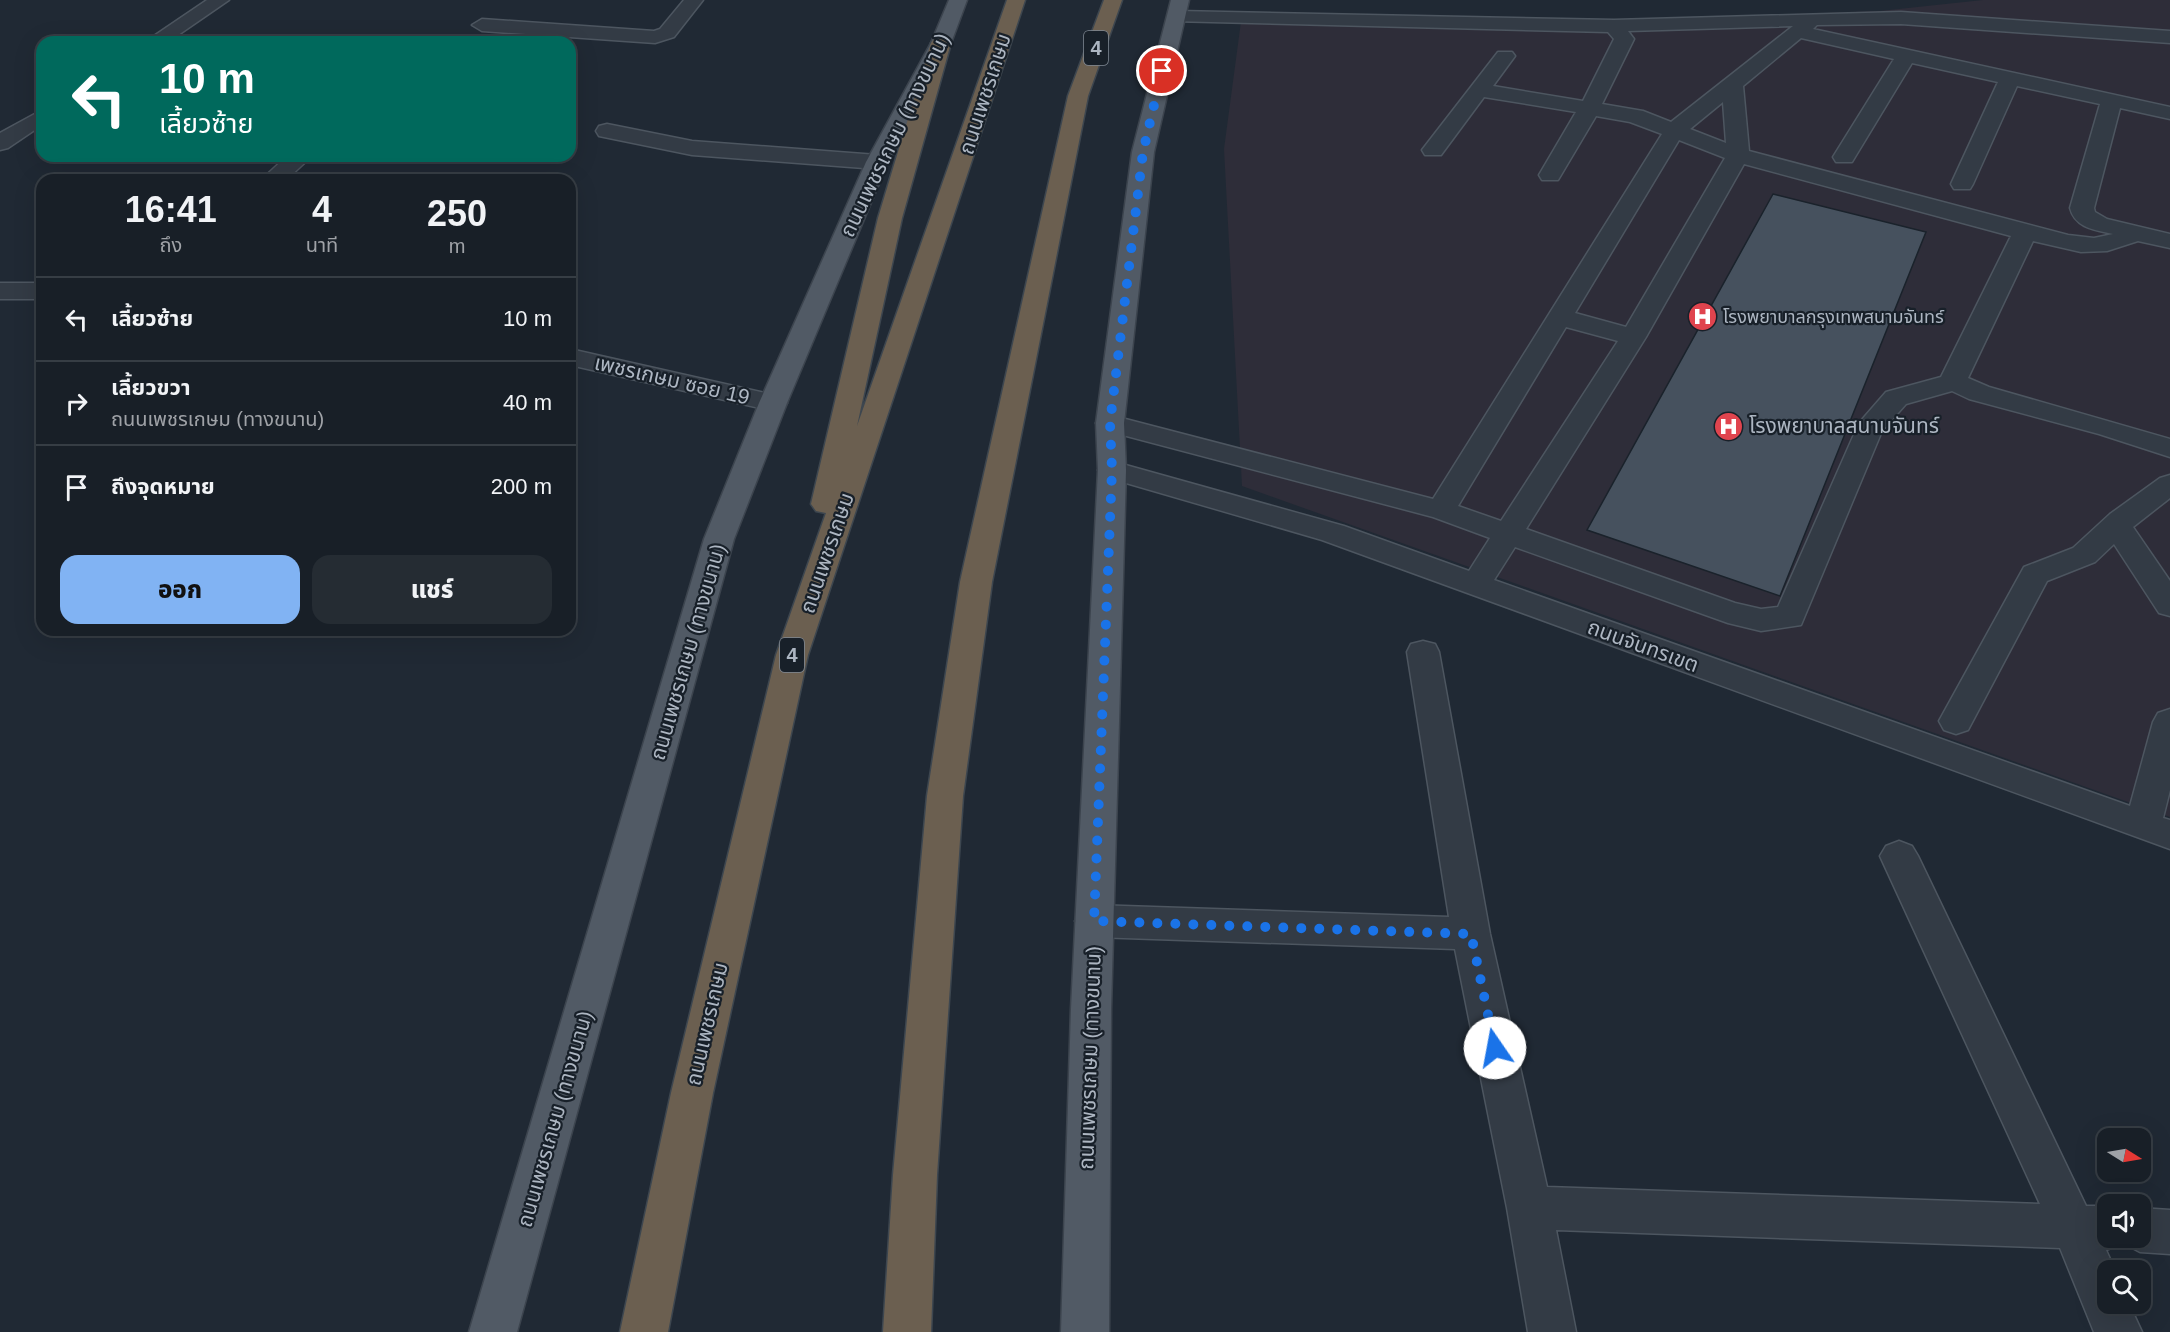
<!DOCTYPE html>
<html lang="th">
<meta charset="utf-8">
<style>
body{margin:0;font-family:Arial,"Noto Sans Thai",sans-serif;background:#252c33;color:#f1f3f6;height:100vh;display:flex;flex-direction:column;font-size:22px;white-space:nowrap}
*{box-sizing:border-box;margin:0}
p{font-size:20px;color:#9fa2a7}
.icon{flex:none;width:33px;height:33px;fill:none;stroke:currentColor;stroke-width:2;stroke-linecap:round;stroke-linejoin:round}
.map{position:relative;flex:1;overflow:hidden}
.sheet{position:absolute;left:36px;top:174px;width:540px;height:462px;display:flex;flex-direction:column;background:#181f27;border-radius:18px;box-shadow:0 6px 24px #0002,0 0 0 2px #363d44}
.sheet>*{flex:none}
.hud{position:absolute;left:36px;top:36px;width:540px;height:126px;border-radius:18px;box-shadow:0 6px 24px #0002,0 0 0 2px #363d44;background:#00695c;color:#fff;overflow:hidden}
.needle{width:39px;rotate:101deg}
.fabs{position:absolute;left:2097px;top:1128px;display:grid;gap:12px}
.fabs a{display:grid;place-items:center;width:54px;height:54px;border-radius:12px;background:#181f27;box-shadow:0 6px 24px #0002,0 0 0 2px #363d44;font-size:30px}
.pin{position:absolute;display:grid;place-items:center;width:51px;height:51px;color:#fff;margin:-26px;border:3px solid #fff;border-radius:50%;box-shadow:0 2px 6px #0007}
.me{position:absolute;width:66px;margin:-33px;rotate:348deg;stroke-linejoin:round;filter:drop-shadow(0 0 4px #0008)}
.turn{display:flex;align-items:center;gap:21px;height:126px;padding:0 24px;font-size:27px}
.turn .icon{width:78px;height:78px;stroke-width:2.5}
.turn b{display:block;font-size:42px;line-height:51px}
.eta{display:flex;justify-content:space-evenly;align-items:center;height:102px;text-align:center}
.eta b{font-size:36px;font-weight:800;line-height:42px}
.action{display:flex;gap:12px;margin-top:auto;padding:12px 24px}
.action a{flex:1;height:69px;border-radius:18px;background:#81b3f3;color:#111;font-size:24px;font-weight:800;line-height:69px;text-align:center}
.action a+a{background:#252c33;color:#f1f3f6}
ul{padding:0;list-style:none}
li{display:flex;align-items:center;gap:18px;height:84px;padding:0 24px;border-top:2px solid #363d44}
li div{flex:1}
li b{display:block;font-size:22px}
li em{font-style:normal}
.map>svg:first-child{display:block}
.medical{fill:#2e2d39}
.building{fill:#46515e;stroke:#1a222b;stroke-width:1.5}
.lines{fill:none;stroke-linecap:round;stroke-linejoin:round}
.minor-casing{stroke:#4d5660;stroke-width:3}
.major-casing{stroke:#3c444e;stroke-width:3}
.highway-casing{stroke:#3d464f;stroke-width:3}
.minor{fill:#333b45;fill-rule:evenodd}
.major{fill:#515a65;fill-rule:evenodd}
.highway{fill:#6b5f50;fill-rule:evenodd}
.route{stroke:#1a73e8;stroke-width:10;stroke-dasharray:0 18}
.labels{text-anchor:middle;stroke-width:4.5;stroke-linejoin:round;paint-order:stroke}
.far-poi-label{font-size:18px;fill:#adb6c2;stroke:#182029;text-anchor:start}
.shield{fill:#182029;stroke:#808994;stroke-width:1.5}
.shield-label{font-size:20px;font-weight:bold;fill:#adb6c2}
.street-label{font-size:21px;fill:#adb6c2;stroke:#182029}
.poi-label{font-size:21px;fill:#adb6c2;stroke:#182029;text-anchor:start}
</style>
<div class="map">
<svg width="2170" height="1332" viewBox="0 0 2170 1332">
<rect width="100%" height="100%" fill="#202934"/>
<path class="medical" d="M1983,0H2170V817L1242,486L1224,149L1242,14L1604,21L1880,11Z"/>
<path class="building" d="M1773,194L1926,232L1780,596L1587,530Z"/>
<g class="lines">
<defs>
<g id="minor">
<path d="M207,0H229L168,42H145Z"/>
<path d="M684,0H703L674,37L655,43L482,31L472,25L482,19L654,31L660,29Z"/>
<path d="M1178,11L1614,20L1901,12L2170,31V43L1901,24L1817,25L1813,29L2170,107V119L2120,108L2094,208L2095,212L2107,219L2170,234V248L2138,241L2107,251L2081,252L2033,241L1968,378L1989,387L2170,439V457L2099,434L1969,399L1952,391L1906,404L1882,431L1801,625L1761,631L1728,623L1515,547L1494,580L2130,806L2153,722L2158,713L2170,709V790L2163,818L2170,820V849L1322,540L1102,476L1098,470L1102,464L1112,461L1122,464L1344,526L1469,571L1490,538L1433,517L1100,429L1096,423L1100,417L1110,415L1433,499L1662,134L1630,122L1596,116L1561,175L1558,180H1542L1539,175L1576,112L1484,97L1441,155H1425L1422,150L1498,52H1512L1515,56L1493,86L1583,101L1614,39L1608,32L1171,21L1168,17L1171,13ZM1793,26L1671,122L1643,111L1602,104L1634,39L1628,31ZM1801,38L1894,59L1833,157L1836,162H1852L1855,157L1912,63L1998,82L1951,184L1954,189H1970L1973,184L2017,86L2100,104L2070,208C2075,228 2095,230 2113,234L2094,238L2068,235L1749,151L1743,86ZM1723,102L1726,143L1690,129ZM1679,140L1725,158L1626,327L1575,313ZM1744,164L2011,236L1941,377L1886,392L1859,423L1778,607L1761,609L1735,603L1526,529L1646,337ZM1566,327L1618,341L1501,521L1458,506Z"/>
<path d="M42,110V125L8,148L0,150V133Z"/>
<path d="M607,124L692,141L877,155L885,157L888,162L885,167L877,169L692,155L599,136L596,131L599,126Z"/>
<path d="M287,156H312L286,180H261Z"/>
<rect x="0" y="283" width="42" height="16"/>
<path d="M570,349L783,397L787,403L783,409L773,411L570,365Z"/>
<path d="M2170,475V498L2133,527L2170,581V616L2159,613L2114,544L2095,562L2047,581L1968,730L1956,734L1944,730L1939,721L2024,567L2073,548L2110,514L2160,478Z"/>
<path d="M1423,641L1435,644L1439,652L1490,934L1547,1187L2040,1204L1880,856L1886,846L1899,841L1912,846L1918,856L2086,1206H2108V1238H2140V1208L2170,1210V1254L2140,1252L2123,1243L2106,1250L2115,1270H2108V1304H2129L2142,1332H2094L2060,1248L1556,1230L1576,1332H1528L1507,1208L1455,949L1094,937L1080,932L1075,921L1080,910L1094,905L1449,917L1407,652L1411,644Z"/>
</g>
<g id="major">
<path d="M949,0H967L951,43L888,162L787,403L734,539L517,1332H469L704,539L759,403L866,162L931,43Z"/>
<path d="M1171,0H1189L1154,152L1124,423L1126,470L1111,1009L1109,1332H1061L1071,1009L1098,470L1096,423L1132,152Z"/>
</g>
<g id="highway">
<path d="M1007,0H1025L808,655L713,1093L668,1332H620L671,1093L776,655L826,513L816,511L811,504L878,218L931,43L934,39H948L951,43L902,218L857,426Z"/>
<path d="M1104,0H1122L1088,96L992,582L963,796L937,1175L931,1332H883L893,1175L927,796L960,582L1068,96Z"/>
</g>
</defs>
<use href="#minor" class="minor-casing"/>
<use href="#major" class="major-casing"/>
<use href="#highway" class="highway-casing"/>
<use href="#minor" class="minor"/>
<use href="#major" class="major"/>
<use href="#highway" class="highway"/>
</g>
<g class="lines">
<path class="route" d="M1162,71L1143,152L1110,423L1112,470L1094,921L1471,934L1495,1048"/>
</g>
<defs>
<symbol id="hospital-disc" viewBox="-11 -11 22 22"><circle r="9.5" fill="#e0444e" stroke="#182029"/><path d="M-5-5h3v3.5h4V-5h3V5h-3V1.5h-4V5h-3Z" fill="#fff"/></symbol>
</defs>
<g fill-rule="evenodd">
<use href="#hospital-disc" x="1686" y="300" width="33" height="33"/>
<use href="#hospital-disc" x="1712" y="410" width="33" height="33"/>
</g>
<g class="labels">
<g class="far-poi-label">
<text x="1723" y="323">โรงพยาบาลกรุงเทพสนามจันทร์</text>
</g>
<g class="shield">
<rect x="1084" y="31" width="24" height="34" rx="4.5"/>
<rect x="780" y="638" width="24" height="34" rx="4.5"/>
</g>
<g class="shield-label">
<text x="1096" y="55">4</text>
<text x="792" y="662">4</text>
</g>
<g class="street-label">
<text transform="translate(985 94) rotate(-72)" y="7">ถนนเพชรเกษม</text>
<text transform="translate(895 135) rotate(-64)" y="7">ถนนเพชรเกษม (ทางขนาน)</text>
<text transform="translate(672 380) rotate(13)" y="7">เพชรเกษม ซอย 19</text>
<text transform="translate(827 553) rotate(-71)" y="7">ถนนเพชรเกษม</text>
<text transform="translate(1643 646) rotate(20)" y="7">ถนนจันทรเขต</text>
<text transform="translate(688 652) rotate(-74)" y="7">ถนนเพชรเกษม (ทางขนาน)</text>
<text transform="translate(707 1024) rotate(-77)" y="7">ถนนเพชรเกษม</text>
<text transform="translate(1090 1058) rotate(-88)" y="7">ถนนเพชรเกษม (ทางขนาน)</text>
<text transform="translate(555 1119) rotate(-74)" y="7">ถนนเพชรเกษม (ทางขนาน)</text>
</g>
<g class="poi-label">
<text x="1749" y="433">โรงพยาบาลสนามจันทร์</text>
</g>
</g>
</svg>
<div class="fabs">
<a><svg class="needle" viewBox="-14 -14 28 28"><path d="M0-13l5 13h-10z" fill="#e53935"/><path d="M0 13l5-13h-10z" fill="#9fa2a7"/></svg></a>
<a><svg class="icon" aria-label="sound" viewBox="0 0 24 24"><path d="M4 9h4l5-4v14l-5-4H4zM17 9q2 3 0 6"/></svg></a>
<a><svg class="icon" aria-label="search" viewBox="0 0 24 24"><circle cx="10" cy="10" r="6"/><path d="M15 15l6 6"/></svg></a>
</div>
<div class="pin" style="left:1162px;top:71px;background:#d93025"><svg class="icon" aria-label="arrive" viewBox="0 0 24 24"><path d="M6 21V4h12l-3 4 3 4H6"/></svg></div>
<svg class="me" style="left:1495px;top:1048px" viewBox="-20 -20 40 40"><circle r="19" fill="#fff"/><path d="M0-13L10 11 0 6-10 11z" fill="#1a73e8"/></svg>
<div class="hud">
<div class="turn"><svg class="icon" aria-label="left" viewBox="0 0 24 24"><path d="M17 20v-9H6M10 6l-5 5 5 5"/></svg><div><b>10 m</b>เลี้ยวซ้าย</div></div>
</div>
<section class="sheet">
<div class="eta">
<div><b>16:41</b><p>ถึง</p></div>
<div><b>4</b><p>นาที</p></div>
<div><b>250</b><p>m</p></div>
</div>
<ul>
<li><svg class="icon" aria-label="left" viewBox="0 0 24 24"><path d="M17 20v-9H6M10 6l-5 5 5 5"/></svg><div><b>เลี้ยวซ้าย</b></div><em>10 m</em></li>
<li><svg class="icon" aria-label="right" viewBox="0 0 24 24"><path d="M7 20v-9h11M14 6l5 5-5 5"/></svg><div><b>เลี้ยวขวา</b><p>ถนนเพชรเกษม (ทางขนาน)</p></div><em>40 m</em></li>
<li><svg class="icon" aria-label="arrive" viewBox="0 0 24 24"><path d="M6 21V4h12l-3 4 3 4H6"/></svg><div><b>ถึงจุดหมาย</b></div><em>200 m</em></li>
</ul>
<div class="action"><a>ออก</a><a>แชร์</a></div>
</section>
</div>
